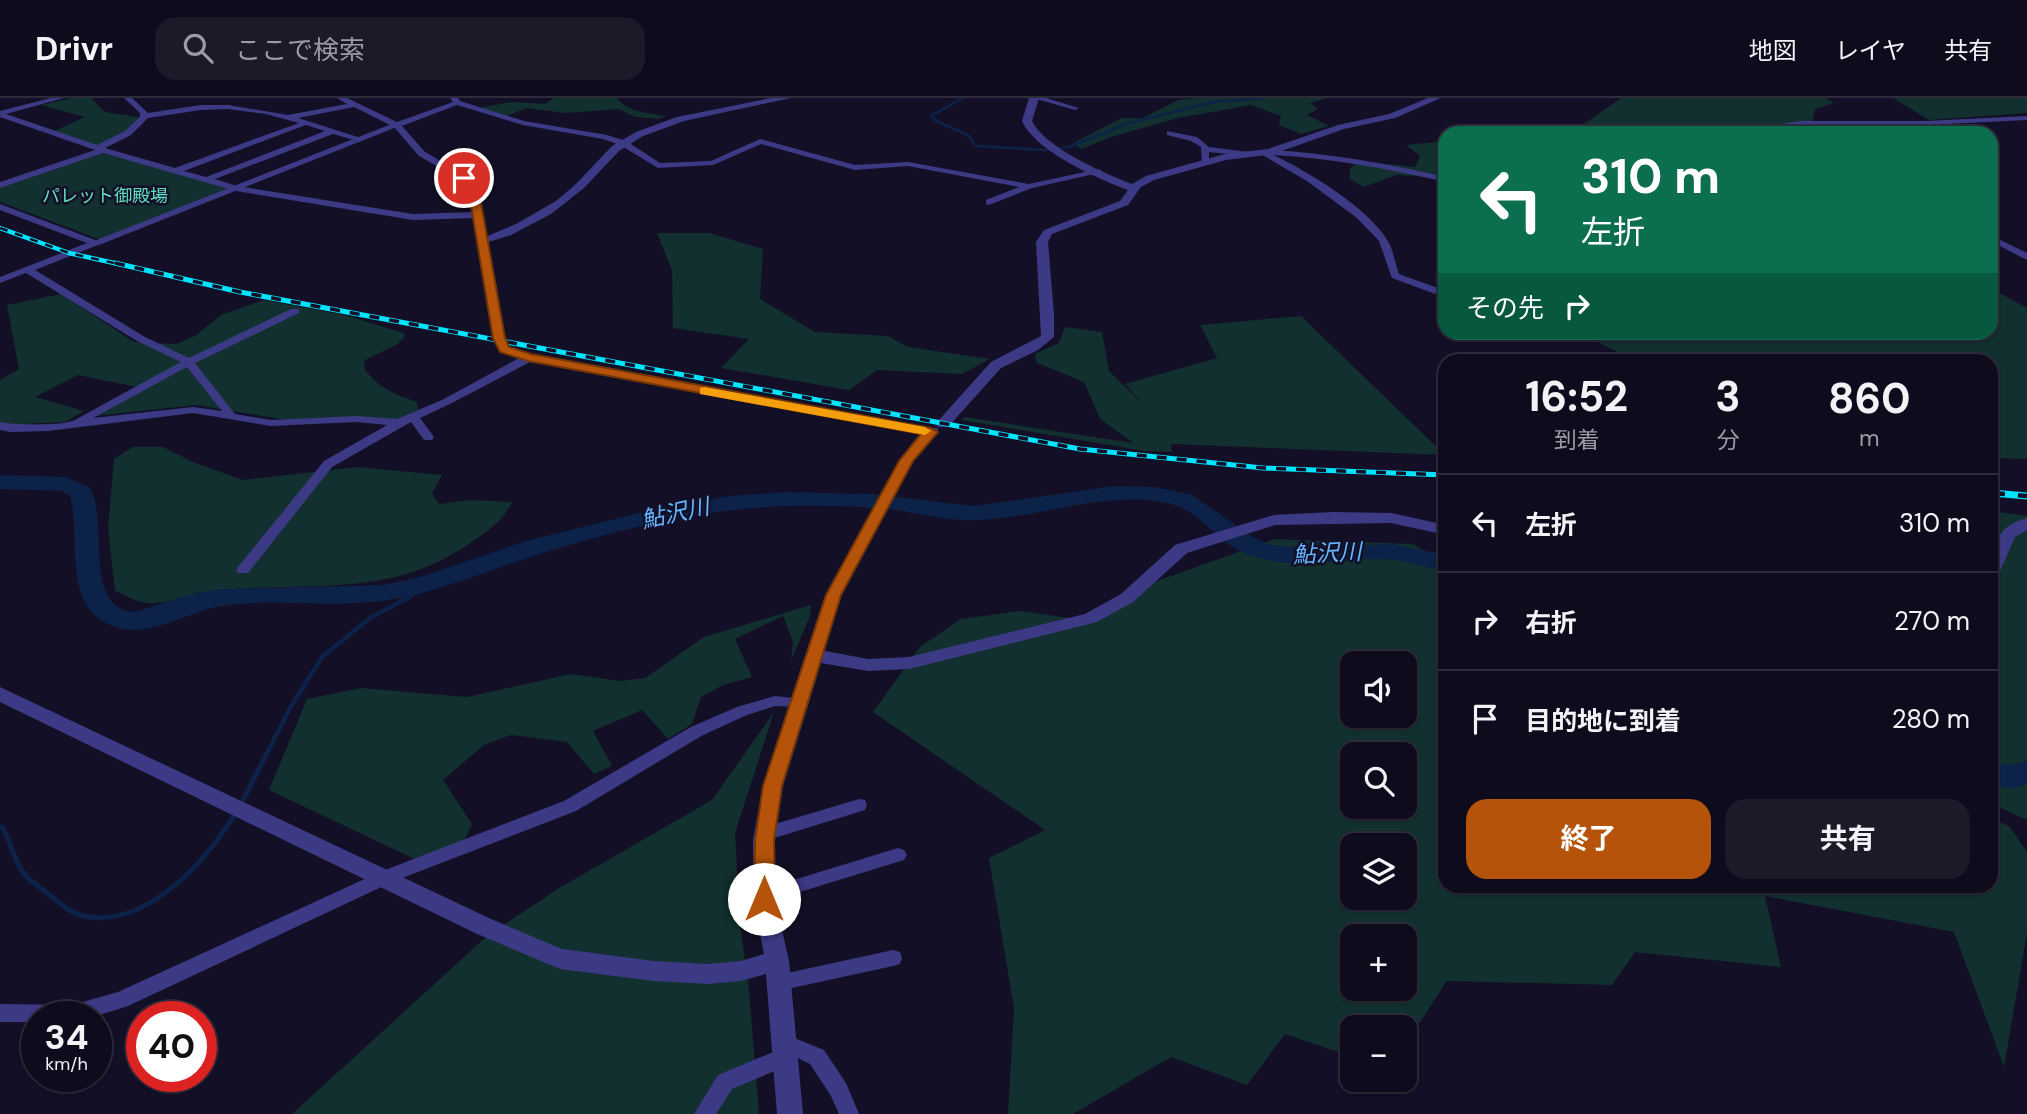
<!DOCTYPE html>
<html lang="ja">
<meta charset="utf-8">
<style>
body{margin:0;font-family:"DM Sans","Noto Sans JP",sans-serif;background:#1c1929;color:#f1f3f6;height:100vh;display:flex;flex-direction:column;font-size:26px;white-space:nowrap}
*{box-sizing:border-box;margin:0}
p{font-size:23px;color:#9b9ba3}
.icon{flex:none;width:38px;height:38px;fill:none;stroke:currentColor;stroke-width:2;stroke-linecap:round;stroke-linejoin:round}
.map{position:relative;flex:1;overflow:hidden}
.drawer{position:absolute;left:1438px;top:256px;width:560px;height:539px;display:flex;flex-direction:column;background:#0e0b1c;border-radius:21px;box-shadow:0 2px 5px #0004,0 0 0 2px #2e2b3b}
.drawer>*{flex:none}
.hud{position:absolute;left:1438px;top:28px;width:560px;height:214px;border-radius:21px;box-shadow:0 2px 5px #0004,0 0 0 2px #2e2b3b;background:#0b6e4f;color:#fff;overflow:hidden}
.fabs{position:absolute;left:1340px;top:553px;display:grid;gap:14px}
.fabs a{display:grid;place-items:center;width:77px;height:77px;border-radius:14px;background:#0e0b1c;box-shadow:0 2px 5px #0004,0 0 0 2px #2e2b3b;font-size:35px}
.speed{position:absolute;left:21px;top:903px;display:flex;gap:14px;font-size:35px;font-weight:700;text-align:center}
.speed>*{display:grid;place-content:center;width:91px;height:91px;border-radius:50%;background:#0e0b1c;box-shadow:0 2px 5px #0004,0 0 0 2px #2e2b3b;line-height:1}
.speed small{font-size:18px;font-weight:400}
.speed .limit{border:10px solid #d22;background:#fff;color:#111}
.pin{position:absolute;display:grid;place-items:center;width:60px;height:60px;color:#fff;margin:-30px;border:4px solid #fff;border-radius:50%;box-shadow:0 2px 7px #0007}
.me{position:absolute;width:77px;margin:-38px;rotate:0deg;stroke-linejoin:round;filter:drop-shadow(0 0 5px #0008)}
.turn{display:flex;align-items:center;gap:24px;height:147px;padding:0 28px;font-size:32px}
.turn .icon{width:91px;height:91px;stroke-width:2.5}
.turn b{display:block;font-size:49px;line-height:60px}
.then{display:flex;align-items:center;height:66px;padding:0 28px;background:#0003;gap:14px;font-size:26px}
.eta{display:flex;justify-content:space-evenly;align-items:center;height:119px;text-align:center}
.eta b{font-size:42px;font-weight:700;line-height:49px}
.button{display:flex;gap:14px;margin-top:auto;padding:14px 28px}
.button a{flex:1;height:80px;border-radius:21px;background:#b45309;color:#fff;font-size:28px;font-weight:700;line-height:80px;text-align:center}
.button a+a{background:#1c1929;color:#f1f3f6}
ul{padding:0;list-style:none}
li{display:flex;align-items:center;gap:21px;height:98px;padding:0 28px;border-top:2px solid #2e2b3b}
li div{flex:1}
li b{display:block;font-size:26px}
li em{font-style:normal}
header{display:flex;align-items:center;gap:42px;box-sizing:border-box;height:98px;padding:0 35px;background:#0e0b1c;border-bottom:2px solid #2e2b3b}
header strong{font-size:33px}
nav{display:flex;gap:38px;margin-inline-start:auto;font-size:24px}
.search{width:490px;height:63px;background:#1c1929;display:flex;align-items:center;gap:18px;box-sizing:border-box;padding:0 24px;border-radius:21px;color:#9b9ba3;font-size:26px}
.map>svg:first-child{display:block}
.green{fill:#12302f;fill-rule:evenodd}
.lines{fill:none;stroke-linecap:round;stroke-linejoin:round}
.stream-far2{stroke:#0c2248;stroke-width:2.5}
.stream-far1{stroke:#0c2248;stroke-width:4.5}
.stream{stroke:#0c2248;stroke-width:5}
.river{fill:#0c2248;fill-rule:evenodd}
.minor{fill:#3d3a85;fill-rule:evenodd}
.tertiary{fill:#3d3a85;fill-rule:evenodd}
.rail-far2-casing{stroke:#00e5ff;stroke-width:4.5}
.rail-far1-casing{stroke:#00e5ff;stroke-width:5}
.rail-casing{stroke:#00e5ff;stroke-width:7}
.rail-far2{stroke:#130f26;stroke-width:2.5;stroke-dasharray:8;stroke-linecap:butt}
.rail-far1{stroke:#130f26;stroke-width:3.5;stroke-dasharray:10;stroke-linecap:butt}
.rail{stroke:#130f26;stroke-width:4.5;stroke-dasharray:13;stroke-linecap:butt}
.route{fill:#b45309;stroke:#753606;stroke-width:2}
.slow{fill:#f59e0b}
.labels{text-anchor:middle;stroke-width:5;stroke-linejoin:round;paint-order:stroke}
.far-park-label{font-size:18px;fill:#5fe0c0;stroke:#130f26}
.water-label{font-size:23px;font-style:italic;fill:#62b6ff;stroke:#130f26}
</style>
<header>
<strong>Drivr</strong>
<div class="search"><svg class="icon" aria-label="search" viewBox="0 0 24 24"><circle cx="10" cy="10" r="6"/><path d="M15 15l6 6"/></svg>ここで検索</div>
<nav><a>地図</a><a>レイヤ</a><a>共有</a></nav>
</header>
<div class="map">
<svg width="2027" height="1016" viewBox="0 0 2027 1016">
<rect width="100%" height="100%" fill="#130f26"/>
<g class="green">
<path d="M72,0H91L105,14L144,20L121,39L98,50L52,34L85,19L41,7Z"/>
<path d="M554,0H617C629,15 649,15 666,18L659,21L635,19L619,11L566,15L526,10L505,19L479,10L512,4L545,6Z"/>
<path d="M1197,0H1328L1310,5L1318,11L1307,17L1329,28L1301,36L1279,27L1281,18L1251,7L1178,20L1111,39L1081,51L1073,45L1122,20H1143L1178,2Z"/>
<path d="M1621,0H1826L1834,5L1815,11L1813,21L1818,35H1571Z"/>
<path d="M1893,0H2027V15L1929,22Z"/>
<path d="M1445,43V79L1396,77L1364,89L1350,81V71L1358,63L1415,69L1420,58L1406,47Z"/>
<path d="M103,55L233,91L104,143L0,104V90Z"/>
<path d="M657,135H709L763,151L760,201L815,234L888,238L908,249L990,261L962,276L877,272L849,292L721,270L749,241L673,230L672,172Z"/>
<path d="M1992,191L2027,210V361L1992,360V262H1635L1599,245L1586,235L1732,234L1744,240L1745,234H1992Z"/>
<path d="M61,196L134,244L176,246L195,238L221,217L264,202L345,217L406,236L398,246L365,262L364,270C378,290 394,296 417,304L418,312L397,321L338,324L287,322L196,307L95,318L143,290L78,277L35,299L84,313L65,324L0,327V282L19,271L7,207Z"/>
<path d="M1301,218L1445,357L1171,346L1172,354L1145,353L961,322L965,319L1133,345L1100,321L1084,284L1037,265L1035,256L1059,245L1065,229L1102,234L1109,273L1144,307L1125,286L1217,260L1200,227Z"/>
<path d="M133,349H163L193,364L243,382L358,369L442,377L432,395L439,406L470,402L512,404C503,422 492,430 476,441C399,498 323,485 234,491C206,493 178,505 150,505C139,506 125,497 115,493L108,429L114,361Z"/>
<path d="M1992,413L2027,418V722L1992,706Z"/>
<path d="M1275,441L1413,446L1445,465L1446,788H1992V720L2010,729L2027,754V835L2004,969L1954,834L1765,798L1781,869L1635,854L1612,887L1447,883L1405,947V929H1353V959L1285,936L1247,987L1171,959L1073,1016H1008L1014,910L989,760L1045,732L873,614L920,549L961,521L1019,513L1084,522L1157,483ZM1353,565H1405V618H1353ZM1353,656H1405V709H1353ZM1353,747H1405V800H1353ZM1353,838H1405V891H1353Z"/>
<path d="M811,507L810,518L791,563L793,544L783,518L735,541L752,579L723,587L701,599L692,626L668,641L642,612L593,633L612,668L594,676L567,644L511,637L484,647L443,682L472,726L464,744L423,765L269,692L307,601L361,590L467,599L571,576L621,583L645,580L704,539Z"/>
<path d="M774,614L735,735L740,825L749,893L759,1016H292L487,838L561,789L712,702Z"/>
</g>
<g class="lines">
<path class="stream-far2" d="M963,0L931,18L936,23L968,37L975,48L1044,52L1069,49L1126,26L1213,4L1262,0"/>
<path class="stream-far1" d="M265,659L290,610L322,559L370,520L411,498L422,487"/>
<g class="stream">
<path d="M240,708L266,657"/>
<path d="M0,729L3,730C10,744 14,761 23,774C29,783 39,788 47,795C58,803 69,815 83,818C147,831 205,764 235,716"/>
</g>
<g class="river">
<path d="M0,377L66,379L89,389C111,420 80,510 135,514L199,494L225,491L384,487L420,479L526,443L643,414L729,398L787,394L872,396L974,408L1114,388L1155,389L1192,397L1253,439L1270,447L1306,450L1391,446L1446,457V474C1423,468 1402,461 1378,461C1345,460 1313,469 1280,464C1265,462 1249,458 1236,451C1213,437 1195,410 1167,405C1104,392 1041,420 978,422C948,424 917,414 887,411C827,406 765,406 705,416C646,425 585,441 528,460C487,473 447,490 404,499C344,513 283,499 222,508C189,513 153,539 119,530C59,513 82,442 70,398L61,393L0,391Z"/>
<path d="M2027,663V686L2012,691L1992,687V665L2012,667Z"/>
</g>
<g class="minor">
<path d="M51,0H64L6,16L97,47L125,33L140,19V15L124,0H132L148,15L201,7H228L288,17L347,6L337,0H347L397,24L453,4L450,0H458L460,3L524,23L607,37L626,43L660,65L711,63L760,41L855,67L908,64L1029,86L1099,71L1103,74L1032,90L989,107L986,106V102L1019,89L908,68L855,72L761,46L713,67L658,70L620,47L603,41L523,27L457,7L402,28L425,54L467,78L477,88L504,240L509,250L530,257L929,330H938V334L920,350L912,363L840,497L821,557L814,562L807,557L826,497L900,363L912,345L923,336L530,264L450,306L420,320L434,339L432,342H424L411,324L332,369L248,475H238L236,472L238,469L324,363L387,327L356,324L271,328L193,315L48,333L10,334L0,332V324C14,327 64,328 75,322C110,303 145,283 181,264L137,243L26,175L0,185V179L87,145L0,112V106L98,143V147L35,172L145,239L189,260L291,211H299V215L195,265L235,316L271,322L356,318L397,321L442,302L519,260L501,254L494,240L474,120L413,122L236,93L103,55L0,90V84L95,52L0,19V13ZM354,9L394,29L419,58L461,82L469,89L473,114L413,116L237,88L215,81L333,36L361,44V40L298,20ZM228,11L266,16L299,25L175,70L105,50L131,37L148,20L201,12ZM306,27L325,33L206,79L184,73ZM187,269L222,313L193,309L93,320Z"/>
<path d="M1033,0H1046L1079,10L1075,12Z"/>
<path d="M2027,18V22L1925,27H1801L1791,29L1788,35H1780L1785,25L1801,23H1925Z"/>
<path d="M1167,33L1197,39L1209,49L1248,54L1252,56L1248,58L1209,54V64L1202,66L1201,49L1191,43L1167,37Z"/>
<path d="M1271,52C1330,55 1388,66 1446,79V84C1388,71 1332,60 1273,57C1306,72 1372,112 1389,145C1394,155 1395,166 1399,176L1446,193V200L1392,180L1379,143L1357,120L1307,83L1259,55Z"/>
<path d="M1992,138L2027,155V162L1992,144Z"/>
<path d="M775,598L803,601L806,605L803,609L775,608L747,617L703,637L576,713L392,784L128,908L93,919H37V924H0V906L72,907L118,894L380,774L564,703L691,629L737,609Z"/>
<path d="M859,701L865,702L867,707L865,712L765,743L759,741L757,736L759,731Z"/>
<path d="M898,750L904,752L907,757L904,762L764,805L758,803L755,798L758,793L764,791Z"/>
<path d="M893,852L900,854L902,860L900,866L893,868L778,893L771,891L769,885L771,879L778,877Z"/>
<path d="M782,935L824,952L846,985L859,1016H839L831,998L810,966L794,958L791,966L732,991L716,1016H694L718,977L778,952L775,950L772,944L775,938Z"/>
</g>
<g class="tertiary">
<path d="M771,0H791L684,23L643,38L619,53L584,90L551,116L511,137L482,146L476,143L516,126L556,103L576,86L612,48L636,34L677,19Z"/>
<path d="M1029,0H1039L1032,23C1044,49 1105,76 1132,86L1146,78L1225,56L1268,51L1338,27L1389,16L1428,0H1441L1395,20L1344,31L1273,56L1226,62L1154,82L1141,89L1128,107L1052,136L1048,144L1054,217V239L1038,252L1001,270L948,329H938L936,326L938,323L991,264L1041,238L1036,144L1044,132L1120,103L1128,92C1098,81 1035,53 1022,23Z"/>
<path d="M394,25L402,27L99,147L89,145Z"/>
<path d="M1333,414L1391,415L1446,427V437L1391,425L1275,427L1187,455L1133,504L1097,524L909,571L868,573L821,565L783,688L775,742V801L789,863L803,1016H777L766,876L741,883L708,886L654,883L560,871L475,835L0,604V589L491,821L562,851L654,863L708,866L741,863L764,856L753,801V742L763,688L808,553L814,551L868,561L909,559L1085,516L1121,496L1175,447L1274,417Z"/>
<path d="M2027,420V432L2015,439L2000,473L1992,478C1992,450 1995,428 2027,420Z"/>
</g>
<defs>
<path id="rail-far2" d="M0,130L69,155L123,167"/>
<path id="rail-far1" d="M115,165L240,194L1080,351L1263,370L1446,377"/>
<path id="rail" d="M1992,395L2027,398"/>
</defs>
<use href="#rail-far2" class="rail-far2-casing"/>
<use href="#rail-far1" class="rail-far1-casing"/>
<use href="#rail" class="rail-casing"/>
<use href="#rail-far2" class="rail-far2"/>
<use href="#rail-far1" class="rail-far1"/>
<use href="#rail" class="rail"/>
</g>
<path class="route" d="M461,78H467L478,88L505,240L509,249L531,256L931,330L938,334L913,363L841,497L782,688L774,742L775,801L772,807L764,810L757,807L754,801L755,742L763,688L826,497L899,363L921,336L528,263L500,254L493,240L468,89L459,80Z"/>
<path class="slow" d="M704,289L925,329L931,333L925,337L700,296V290Z"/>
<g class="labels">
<g class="far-park-label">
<text x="105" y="104">パレット御殿場</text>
</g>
<g class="water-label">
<text transform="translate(675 415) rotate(-12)" y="8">鮎沢川</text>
<text transform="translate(1327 455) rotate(-3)" y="8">鮎沢川</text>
</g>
</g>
</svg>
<div class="fabs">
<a><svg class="icon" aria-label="sound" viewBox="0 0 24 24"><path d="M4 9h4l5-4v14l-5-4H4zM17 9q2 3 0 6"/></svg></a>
<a><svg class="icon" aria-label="search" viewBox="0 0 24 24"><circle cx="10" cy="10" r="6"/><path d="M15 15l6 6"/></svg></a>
<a><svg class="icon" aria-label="layers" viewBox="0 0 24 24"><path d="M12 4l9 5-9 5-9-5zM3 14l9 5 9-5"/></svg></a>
<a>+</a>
<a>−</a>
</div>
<div class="speed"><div>34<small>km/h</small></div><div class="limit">40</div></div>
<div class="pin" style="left:464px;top:80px;background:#d93025"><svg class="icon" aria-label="arrive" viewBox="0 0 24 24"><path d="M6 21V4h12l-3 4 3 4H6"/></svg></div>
<svg class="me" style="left:764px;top:801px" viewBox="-20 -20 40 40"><circle r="19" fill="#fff"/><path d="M0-13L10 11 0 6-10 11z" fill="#b45309"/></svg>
<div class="hud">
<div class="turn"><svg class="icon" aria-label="left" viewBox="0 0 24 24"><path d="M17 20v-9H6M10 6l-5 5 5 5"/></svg><div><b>310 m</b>左折</div></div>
<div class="then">その先<svg class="icon" aria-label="right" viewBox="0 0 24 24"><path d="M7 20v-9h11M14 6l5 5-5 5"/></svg></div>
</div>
<section class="drawer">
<div class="eta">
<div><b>16:52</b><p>到着</p></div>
<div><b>3</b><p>分</p></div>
<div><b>860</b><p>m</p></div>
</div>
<ul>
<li><svg class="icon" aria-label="left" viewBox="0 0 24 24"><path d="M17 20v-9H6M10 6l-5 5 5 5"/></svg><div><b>左折</b></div><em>310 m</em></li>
<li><svg class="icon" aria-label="right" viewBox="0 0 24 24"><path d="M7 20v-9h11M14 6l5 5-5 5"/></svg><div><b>右折</b></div><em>270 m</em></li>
<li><svg class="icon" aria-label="arrive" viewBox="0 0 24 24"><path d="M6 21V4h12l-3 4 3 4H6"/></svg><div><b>目的地に到着</b></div><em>280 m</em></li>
</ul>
<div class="button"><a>終了</a><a>共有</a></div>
</section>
</div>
